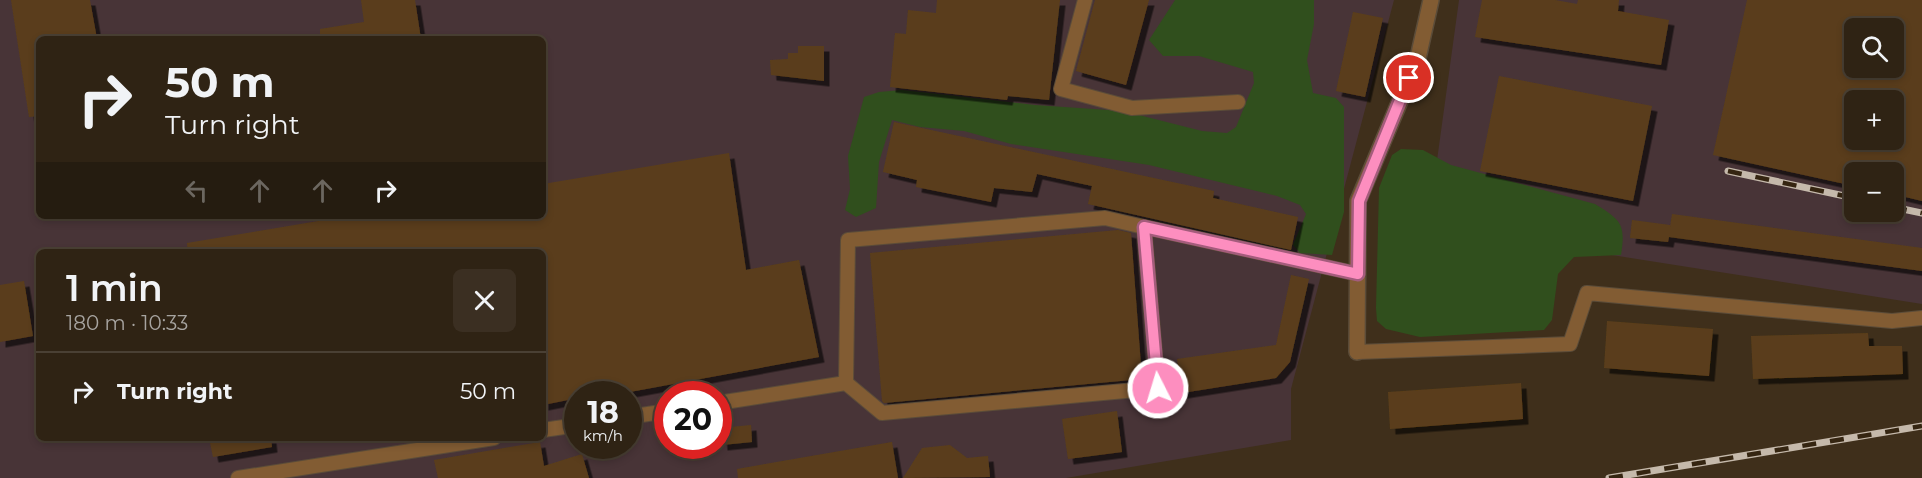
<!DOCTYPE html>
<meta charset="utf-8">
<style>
body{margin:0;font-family:Montserrat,sans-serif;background:#3b2f22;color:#f1f3f6;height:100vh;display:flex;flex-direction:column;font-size:22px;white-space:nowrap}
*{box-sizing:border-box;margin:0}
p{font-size:20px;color:#a7a4a0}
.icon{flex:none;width:33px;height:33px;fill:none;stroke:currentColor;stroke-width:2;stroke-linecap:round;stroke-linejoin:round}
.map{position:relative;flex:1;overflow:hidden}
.sheet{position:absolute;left:36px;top:249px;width:510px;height:192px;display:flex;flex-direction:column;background:#2f2314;border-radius:9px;box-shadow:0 3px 9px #0003,0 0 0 2px #4a4034}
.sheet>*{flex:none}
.banner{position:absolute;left:36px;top:36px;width:510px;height:183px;border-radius:9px;box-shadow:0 3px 9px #0003,0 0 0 2px #4a4034;background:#2f2314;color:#f1f3f6;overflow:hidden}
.tools{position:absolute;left:1844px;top:18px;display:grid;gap:12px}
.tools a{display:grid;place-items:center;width:60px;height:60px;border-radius:9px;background:#2f2314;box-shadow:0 3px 9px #0003,0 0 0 2px #4a4034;font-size:30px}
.speed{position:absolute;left:564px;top:381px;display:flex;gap:12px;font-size:30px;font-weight:700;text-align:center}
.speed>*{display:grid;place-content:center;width:78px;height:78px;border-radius:50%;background:#2f2314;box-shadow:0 3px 9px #0003,0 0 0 2px #4a4034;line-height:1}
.speed small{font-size:15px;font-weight:400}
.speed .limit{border:9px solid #d22;background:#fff;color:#111}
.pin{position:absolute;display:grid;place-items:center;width:51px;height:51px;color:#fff;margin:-26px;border:3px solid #fff;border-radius:50%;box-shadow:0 2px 6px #0007}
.me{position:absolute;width:66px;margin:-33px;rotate:355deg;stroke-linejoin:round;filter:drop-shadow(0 0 4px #0008)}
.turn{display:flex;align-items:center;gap:21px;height:126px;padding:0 30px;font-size:27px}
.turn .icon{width:78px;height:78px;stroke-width:2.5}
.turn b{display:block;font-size:42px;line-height:51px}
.lanes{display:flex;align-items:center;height:57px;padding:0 30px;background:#0003;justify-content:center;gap:30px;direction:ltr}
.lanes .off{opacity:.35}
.round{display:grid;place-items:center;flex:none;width:63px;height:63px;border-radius:9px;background:#3b2f22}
.overview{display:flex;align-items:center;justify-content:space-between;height:102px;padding:0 30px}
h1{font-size:36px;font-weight:600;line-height:45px}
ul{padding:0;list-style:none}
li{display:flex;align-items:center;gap:18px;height:78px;padding:0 30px;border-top:2px solid #4a4034}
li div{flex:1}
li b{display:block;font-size:22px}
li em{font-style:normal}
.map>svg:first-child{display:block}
.industrial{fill:#483437;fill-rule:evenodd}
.green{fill:#304f1d}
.building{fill:#5a3e1a;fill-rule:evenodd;filter:url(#shadow)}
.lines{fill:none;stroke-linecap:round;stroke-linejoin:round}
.lane-casing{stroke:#5b4c39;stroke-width:16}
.street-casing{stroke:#5b4c39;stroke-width:18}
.lane{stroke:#825c33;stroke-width:14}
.street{stroke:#825c33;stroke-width:15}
.rail-casing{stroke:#c5b9ab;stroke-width:7}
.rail{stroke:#352511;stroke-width:4.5;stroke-dasharray:14;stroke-linecap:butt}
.route-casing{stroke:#a45c7c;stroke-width:15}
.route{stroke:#fd8ebf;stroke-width:10}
</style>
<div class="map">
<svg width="1922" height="478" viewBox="0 0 1922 478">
<defs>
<filter id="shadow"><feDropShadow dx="5.5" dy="5.5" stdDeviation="0" flood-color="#0009"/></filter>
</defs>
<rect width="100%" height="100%" fill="#3f2f1b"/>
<g class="industrial">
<path d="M0,0H1394L1291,389V440L1066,478H0ZM39,39H543V216H39ZM39,252H543V438H39ZM578,394H628V446H578ZM668,394H718V446H668Z"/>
<path d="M1459,0H1922V304L1428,226ZM1854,28H1893V68H1854ZM1854,100H1893V140H1854ZM1854,172H1893V212H1854Z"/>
</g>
<g class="green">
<path d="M1175,0H1314V24L1307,60L1313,93L1336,98L1344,107V212L1332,255L1300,253L1293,245L1306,214L1300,205L1277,196L1149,165L1011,144L964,131L920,127L892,120L879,162L876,208L856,217L845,210L850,189L848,156L864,97L879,92L902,90L1035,105L1123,111L1202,131L1227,133L1236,127L1254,83L1253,72L1199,56H1163L1149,40Z"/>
<path d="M1401,149L1423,150L1451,165L1595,204C1621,220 1626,224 1621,255L1574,257L1558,274L1552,320L1544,330L1420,337L1386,329L1377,321L1376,308L1379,188L1392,155Z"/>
</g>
<g class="building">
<path d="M11,0H90L97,39H39V116L29,117Z"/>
<path d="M361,0H415L421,39H320V29L364,22Z"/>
<path d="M937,0H1060L1049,100L1008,96L1007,100L890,87L895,33L906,34L908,10L936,13Z"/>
<path d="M1095,0H1149L1126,85L1076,71Z"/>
<path d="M1482,0H1555L1577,4L1578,0H1619L1618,11L1669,20L1661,65L1475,37Z"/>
<path d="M1747,0H1922V201L1893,194V172H1854V186L1713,155ZM1854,28H1893V68H1854ZM1854,100H1893V140H1854Z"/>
<path d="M1353,12L1383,18L1365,97L1336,91Z"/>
<path d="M798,46H824V81L771,75L770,60L788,59V53H798Z"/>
<path d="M1499,76L1652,106L1633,201L1480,171Z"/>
<path d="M894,122L1214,191L1213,198L1298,217L1291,250L1088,204L1092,186L1037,174L1032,192L994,188L991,202L916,187L917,180L883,172Z"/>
<path d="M729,153L746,270L799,260L819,357L619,394H578V398L543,405V252H188L187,243L348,216H543V184Z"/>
<path d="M1672,214L1922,248V271L1669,237L1668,242L1630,238L1632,220L1670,225V227Z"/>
<path d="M1118,230L1131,233L1142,379L884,403L882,401L870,253Z"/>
<path d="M1291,275L1309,279L1290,362L1276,378L1182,393L1177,359L1276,345Z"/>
<path d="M24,281L33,336L0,342V285Z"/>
<path d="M1607,321L1713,329L1709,376L1604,368Z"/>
<path d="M1868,333L1869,346H1902L1903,374L1753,379L1751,336Z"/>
<path d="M1521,383L1523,419L1390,429L1388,392Z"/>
<path d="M1117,411L1122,452L1068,459L1062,419Z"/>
<path d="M751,425L752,442L722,445L721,428Z"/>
<path d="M209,438H271L272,447L213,457Z"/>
<path d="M540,442L544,466L582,454L589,478H438L434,460Z"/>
<path d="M892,442L898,478H738L737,469Z"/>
<path d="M950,445L967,458L988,456L990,477L903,478L922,448Z"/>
</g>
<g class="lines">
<defs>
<g id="lane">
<path d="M1085,0L1061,89L1132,108L1238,102"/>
<path d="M1144,227L1358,274"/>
<path d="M1357,352L1570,344L1587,293L1892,321L1922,318"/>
<path d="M718,403L846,383L882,413L1158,388L1144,227L1105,218L848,240L846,383"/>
<path d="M628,417L668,411"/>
<path d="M543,430L578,425"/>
<path d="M238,478L494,438"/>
</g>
<path id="street" d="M1357,352L1358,201L1418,58L1431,0"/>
</defs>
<use href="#lane" class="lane-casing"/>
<use href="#street" class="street-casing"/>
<use href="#lane" class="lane"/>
<use href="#street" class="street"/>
<defs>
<g id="rail">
<path d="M1728,171L1854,198"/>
<path d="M1893,207L1922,213"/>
<path d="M1609,478L1922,426"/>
</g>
</defs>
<use href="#rail" class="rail-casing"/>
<use href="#rail" class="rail"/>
</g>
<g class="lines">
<defs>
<path id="route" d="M1158,388L1144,227L1358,274L1359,201L1409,78"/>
</defs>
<use href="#route" class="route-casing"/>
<use href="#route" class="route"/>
</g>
</svg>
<div class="tools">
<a><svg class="icon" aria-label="search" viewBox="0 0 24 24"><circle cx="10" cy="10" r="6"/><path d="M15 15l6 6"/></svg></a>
<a>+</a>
<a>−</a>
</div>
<div class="speed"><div>18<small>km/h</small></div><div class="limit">20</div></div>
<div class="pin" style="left:1409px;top:78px;background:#d93025"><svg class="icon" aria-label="arrive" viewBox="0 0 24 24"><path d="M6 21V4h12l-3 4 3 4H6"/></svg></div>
<svg class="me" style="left:1158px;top:388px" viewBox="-20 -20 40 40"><circle r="17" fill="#fd8ebf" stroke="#fff" stroke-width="3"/><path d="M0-11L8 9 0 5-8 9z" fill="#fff"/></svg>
<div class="banner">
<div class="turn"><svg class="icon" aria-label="right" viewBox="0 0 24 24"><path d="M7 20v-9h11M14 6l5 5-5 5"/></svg><div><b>50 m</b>Turn right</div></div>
<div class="lanes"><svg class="icon off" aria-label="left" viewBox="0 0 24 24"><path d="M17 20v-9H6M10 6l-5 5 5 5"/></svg><svg class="icon off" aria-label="ahead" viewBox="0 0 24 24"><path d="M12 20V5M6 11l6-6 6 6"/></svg><svg class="icon off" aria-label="ahead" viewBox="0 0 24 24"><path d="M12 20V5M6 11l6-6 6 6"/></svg><svg class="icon" aria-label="right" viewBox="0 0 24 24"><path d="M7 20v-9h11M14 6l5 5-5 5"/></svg></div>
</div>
<section class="sheet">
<div class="overview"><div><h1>1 min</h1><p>180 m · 10:33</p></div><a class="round"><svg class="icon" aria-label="close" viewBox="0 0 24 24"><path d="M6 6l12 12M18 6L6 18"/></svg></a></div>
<ul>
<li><svg class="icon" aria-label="right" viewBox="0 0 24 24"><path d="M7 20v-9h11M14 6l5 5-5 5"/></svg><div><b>Turn right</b></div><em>50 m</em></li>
</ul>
</section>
</div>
